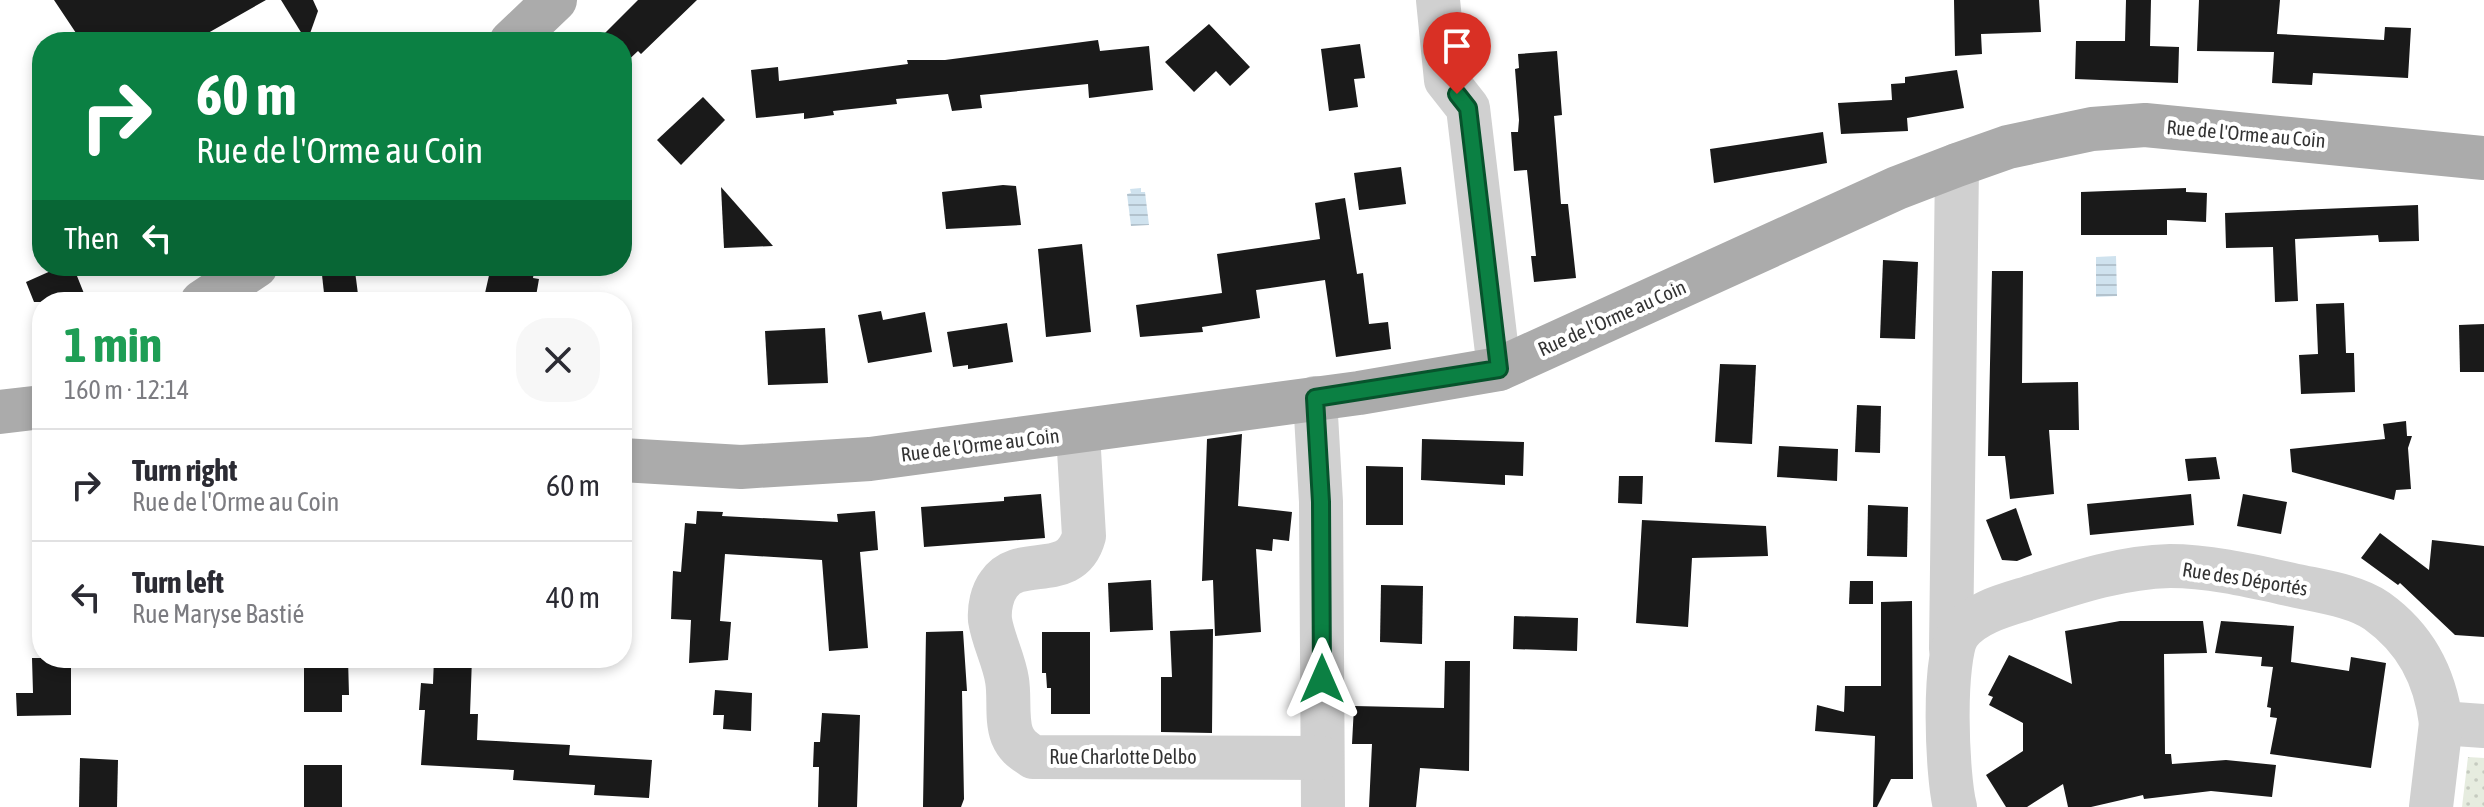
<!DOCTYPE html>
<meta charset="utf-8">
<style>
body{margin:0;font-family:"Asap Condensed",sans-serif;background:#f7f7f7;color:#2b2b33;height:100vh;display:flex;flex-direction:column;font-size:30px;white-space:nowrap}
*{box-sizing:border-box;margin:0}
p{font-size:26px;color:#7c7c81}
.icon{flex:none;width:44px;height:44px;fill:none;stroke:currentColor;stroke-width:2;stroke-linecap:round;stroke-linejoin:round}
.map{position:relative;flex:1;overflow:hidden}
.panel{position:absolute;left:32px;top:292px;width:600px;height:376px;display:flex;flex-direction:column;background:#fff;border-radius:32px;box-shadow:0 4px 12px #0003}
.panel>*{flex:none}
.guide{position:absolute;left:32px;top:32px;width:600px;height:244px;border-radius:32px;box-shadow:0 4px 12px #0003;background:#0b8043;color:#fff;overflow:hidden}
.pin{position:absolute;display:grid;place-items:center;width:68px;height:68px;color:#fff;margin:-82px -34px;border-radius:50% 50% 50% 0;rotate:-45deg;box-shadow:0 0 8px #0007}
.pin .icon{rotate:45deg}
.me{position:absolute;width:88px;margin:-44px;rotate:0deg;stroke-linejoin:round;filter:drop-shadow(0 0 6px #0008)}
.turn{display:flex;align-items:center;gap:28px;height:168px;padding:0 32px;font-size:36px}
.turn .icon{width:104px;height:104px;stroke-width:2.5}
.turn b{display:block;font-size:56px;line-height:68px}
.then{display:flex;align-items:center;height:76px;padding:0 32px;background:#0003;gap:16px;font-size:30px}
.round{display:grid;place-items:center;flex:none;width:84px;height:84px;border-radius:32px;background:#f7f7f7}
.headline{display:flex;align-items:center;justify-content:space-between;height:136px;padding:0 32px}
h1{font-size:48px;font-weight:700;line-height:60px;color:#1e9e55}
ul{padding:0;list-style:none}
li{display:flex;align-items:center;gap:24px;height:112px;padding:0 32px;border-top:2px solid #e1e1e2}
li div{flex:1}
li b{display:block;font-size:30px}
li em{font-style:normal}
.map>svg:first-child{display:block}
.grass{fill:url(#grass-dots)}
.water{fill:url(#water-rules)}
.building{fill:#1a1a1a}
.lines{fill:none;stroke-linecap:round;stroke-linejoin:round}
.minor{stroke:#d0d0d0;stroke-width:44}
.major{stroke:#ababab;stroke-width:44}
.route-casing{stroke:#07532c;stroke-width:20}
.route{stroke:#0b8043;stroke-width:14}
.labels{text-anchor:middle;stroke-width:8;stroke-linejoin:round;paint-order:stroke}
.street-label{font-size:20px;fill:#333;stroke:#fff}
</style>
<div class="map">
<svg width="2484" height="807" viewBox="0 0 2484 807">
<defs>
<pattern id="grass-dots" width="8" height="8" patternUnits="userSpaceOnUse" patternTransform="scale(2)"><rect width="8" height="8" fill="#e6ecdf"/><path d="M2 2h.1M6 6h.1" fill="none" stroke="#c6cbc0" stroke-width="1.8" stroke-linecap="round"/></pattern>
<pattern id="water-rules" width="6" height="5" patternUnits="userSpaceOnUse" patternTransform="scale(2)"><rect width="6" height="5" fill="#cfe2ee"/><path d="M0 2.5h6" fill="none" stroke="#b2c2cd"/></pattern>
</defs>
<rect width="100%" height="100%" fill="#fff"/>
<path class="grass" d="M2468,757L2484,758V807H2462Z"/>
<g class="water">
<path d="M1141,188V192H1145L1149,225L1131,226L1127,194L1131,193L1130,189Z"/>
<path d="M2116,256L2117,296L2096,297V257Z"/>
</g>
<g class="building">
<path d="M54,0H266L208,33L213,42H82Z"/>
<path d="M281,0H313L318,11L307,42Z"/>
<path d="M638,0H697L641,54L638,51L622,66V42H596Z"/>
<path d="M1954,0H2039L2041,32L1981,34L1982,54L1955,56Z"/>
<path d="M2126,0H2151L2150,46L2179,47L2178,83L2075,79L2076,41H2125Z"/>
<path d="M2199,0H2280L2277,34L2384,40L2385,27L2411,28L2408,78L2313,73L2312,85L2272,83L2274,52L2197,51Z"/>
<path d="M1209,24L1250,67L1230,86L1216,71L1194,92L1165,62Z"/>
<path d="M1098,40L1100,51L1149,46L1153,90L1089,98L1088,84L980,95L982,108L952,111L948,94L896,99L897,104L833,111L834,115L804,119V113L756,118L751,70L778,67L779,81L908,64L907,60H945Z"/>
<path d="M1360,44L1365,78L1354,79L1358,107L1329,111L1321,49Z"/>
<path d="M1557,51L1562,115L1554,116L1561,204H1568L1576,278L1534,282L1531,256H1536L1527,170L1514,171L1511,132H1518L1519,120L1515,69L1519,68L1518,54Z"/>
<path d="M1957,70L1964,108L1907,118L1908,131L1841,134L1838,103L1892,100L1891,84L1905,83V77Z"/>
<path d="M703,97L725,120L681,165L657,140Z"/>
<path d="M1823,132L1827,163L1714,183L1710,149Z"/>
<path d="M1401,167L1406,204L1359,210L1354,173Z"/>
<path d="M1003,185L1016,186L1021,225L946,229L942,192Z"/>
<path d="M721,187L773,246L724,248Z"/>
<path d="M2186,188V192L2207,193L2206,222L2167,220V235H2081V192Z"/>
<path d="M1345,198L1357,274L1363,273L1369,324L1388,322L1391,349L1336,357L1325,280L1256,290L1260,318L1202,327L1203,332L1140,337L1136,305L1222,293L1217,254L1320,239L1315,203Z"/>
<path d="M2418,205L2419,241L2379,242L2378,235L2295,239L2298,301L2275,302L2273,247L2226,248L2225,213Z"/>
<path d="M1082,244L1091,332L1046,337L1038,249Z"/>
<path d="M1883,260L1918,262L1915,339L1880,338Z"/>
<path d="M62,266H73L85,296L70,302H34L26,282Z"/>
<path d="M502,266H535L533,278L539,279L535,302H483L490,271L501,273Z"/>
<path d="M355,271L359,302H325L322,275Z"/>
<path d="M1992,271H2023L2022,383L2078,382L2079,430H2049L2054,494L2010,499L2005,456H1988Z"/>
<path d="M2344,303L2346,353H2354L2355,392L2301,394L2299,355L2318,354L2316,304Z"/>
<path d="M881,311L883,320L925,312L932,352L868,363L858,315Z"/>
<path d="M1007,323L1013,362L968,369V365L953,367L947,332Z"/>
<path d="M2484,324V372H2460L2459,325Z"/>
<path d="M825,328L828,383L768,385L765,331Z"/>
<path d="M1720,364L1756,365L1752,444L1715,442Z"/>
<path d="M1857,405L1881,406L1880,453L1855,452Z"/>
<path d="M2406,421L2407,436H2412L2408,448L2411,489L2396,490L2394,500L2292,472L2290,449L2385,439L2383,424Z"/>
<path d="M1242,434L1238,506L1292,512L1289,541L1273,539L1272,551L1256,549L1261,632L1215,636L1213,580L1202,581L1207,439Z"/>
<path d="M1422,439L1524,442L1523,476L1505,475V485L1421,480Z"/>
<path d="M1779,446L1838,449L1837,481L1777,477Z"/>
<path d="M2216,457L2220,479L2188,481L2185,459Z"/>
<path d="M1366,466L1403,467V525H1366Z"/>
<path d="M1619,476H1643L1642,504L1618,503Z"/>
<path d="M1041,494L1045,538L924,547L921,507L1004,501V497Z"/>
<path d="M2191,494L2194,525L2090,535L2087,504Z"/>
<path d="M2243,494L2287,502L2281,534L2237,526Z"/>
<path d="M1868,505L1908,507L1907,557L1867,556Z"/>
<path d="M2016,508L2032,555L2017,561L2002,560L1986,520Z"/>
<path d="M697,511L723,512L722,516L838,522L837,514L875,511L878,550L860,552L868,648L829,651L822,560L725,554L720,621L731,622L728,660L689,663L691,620L671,619L673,571L681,572L685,523L696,524Z"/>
<path d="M1642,520L1766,526L1768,556L1692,558L1688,627L1636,623Z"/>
<path d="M2380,533L2429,570L2432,540L2484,546V637L2455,635L2400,583L2398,585L2361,558Z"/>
<path d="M1151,580L1153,630L1110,632L1108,583Z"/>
<path d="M1850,581H1873V604H1849Z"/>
<path d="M1381,585L1423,586L1422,644L1380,642Z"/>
<path d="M1912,601L1913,779H1891L1877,807H1873L1875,736L1815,731L1817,705L1844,712L1845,686H1881V602Z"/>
<path d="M1514,616L1578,618L1577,651L1513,649Z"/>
<path d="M2120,621H2203L2207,653L2164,654L2165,754H2171L2172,764L2226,760L2276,765L2272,797L2211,791L2144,799L2143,795L2091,807H2068L2063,784L2027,807H2006L1986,775L2023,751V723L1989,705L1993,697L1988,695L2009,655L2072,684L2065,631Z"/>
<path d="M2221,621L2294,626L2291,662L2349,671L2351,657L2386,663L2371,768L2270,754L2277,718L2270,717L2271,708L2267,707L2273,667L2261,666L2262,657L2215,653Z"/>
<path d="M1213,629L1212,733L1161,732V677H1172L1170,631Z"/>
<path d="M963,631L967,691H962L964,799L961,807H923L926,632Z"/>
<path d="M1042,632H1090V714H1051V688H1047L1046,673H1042Z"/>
<path d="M32,658H71V715L17,716L16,693H33Z"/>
<path d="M304,658H348L349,695H342V712H304Z"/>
<path d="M434,658H472L470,714H478L477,740L570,745L569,755L652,760L649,798L594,795L595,785L513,780L514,770L421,765L425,710H419L421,683L433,684Z"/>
<path d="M1445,661H1470L1469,771L1420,768L1416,807H1369L1372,744H1352L1354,706L1444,708Z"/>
<path d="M715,690L752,693L751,731L723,729L724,715H713Z"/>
<path d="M822,713L860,715L857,807H818L819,767H813L814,742H820Z"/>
<path d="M80,758L118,760L117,807H79Z"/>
<rect x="304" y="765" width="38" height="42"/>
</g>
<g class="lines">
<g class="minor">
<path d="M1438,0L1446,80L1468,108L1499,369"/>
<path d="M1315,398L1321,502L1323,807"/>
<path d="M1078,433L1084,536C1071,584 1020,553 999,584C992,593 989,608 990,620C993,640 1004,660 1007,680C1010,697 1006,719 1012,735C1017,747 1023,750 1033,757L1322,758"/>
<path d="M1951,649L1957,165"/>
<path d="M1955,807C1947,777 1942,657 1959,633C1974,613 2005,605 2028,598C2074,583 2121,567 2170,566C2213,566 2260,578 2302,587C2326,592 2357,597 2377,611C2416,639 2435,676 2441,723L2484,726"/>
<path d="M2431,807L2441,723"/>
</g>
<g class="major">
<path d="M511,42L555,0"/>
<path d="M202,302L256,266"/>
<path d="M0,412L42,407"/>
<path d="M622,460L741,467L870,459L1359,393L1499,369L1897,188L1957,165L2008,147L2092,129L2145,125L2484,158"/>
</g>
</g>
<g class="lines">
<defs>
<path id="route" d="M1322,679L1321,502L1315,398L1499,369L1468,108L1457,94"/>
</defs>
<use href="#route" class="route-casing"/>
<use href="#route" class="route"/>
</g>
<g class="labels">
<g class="street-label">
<text transform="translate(2246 134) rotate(5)" y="7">Rue de l'Orme au Coin</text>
<text transform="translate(1612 318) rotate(-24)" y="7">Rue de l'Orme au Coin</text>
<text transform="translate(980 445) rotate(-7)" y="7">Rue de l'Orme au Coin</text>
<text transform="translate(2245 579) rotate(9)" y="7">Rue des Déportés</text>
<text x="1123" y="764">Rue Charlotte Delbo</text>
</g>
</g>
</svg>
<div class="pin" style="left:1457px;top:94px;background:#d93025"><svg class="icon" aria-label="arrive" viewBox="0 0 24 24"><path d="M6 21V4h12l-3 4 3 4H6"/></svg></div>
<svg class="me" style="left:1322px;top:679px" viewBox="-20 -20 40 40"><path d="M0-17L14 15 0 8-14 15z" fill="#0b8043" stroke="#fff" stroke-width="4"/></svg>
<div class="guide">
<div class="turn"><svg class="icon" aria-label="right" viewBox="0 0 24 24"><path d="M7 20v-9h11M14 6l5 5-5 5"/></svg><div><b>60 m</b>Rue de l'Orme au Coin</div></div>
<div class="then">Then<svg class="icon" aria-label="left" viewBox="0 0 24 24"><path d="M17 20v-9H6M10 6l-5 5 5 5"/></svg></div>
</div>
<section class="panel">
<div class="headline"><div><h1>1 min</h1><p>160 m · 12:14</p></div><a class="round"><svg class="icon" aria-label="close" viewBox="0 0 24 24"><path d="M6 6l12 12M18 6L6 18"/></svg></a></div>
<ul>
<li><svg class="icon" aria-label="right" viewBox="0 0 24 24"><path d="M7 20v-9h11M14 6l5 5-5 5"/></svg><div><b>Turn right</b><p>Rue de l'Orme au Coin</p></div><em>60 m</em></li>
<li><svg class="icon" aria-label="left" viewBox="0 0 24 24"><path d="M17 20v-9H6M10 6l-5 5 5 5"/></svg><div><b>Turn left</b><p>Rue Maryse Bastié</p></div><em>40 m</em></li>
</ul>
</section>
</div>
